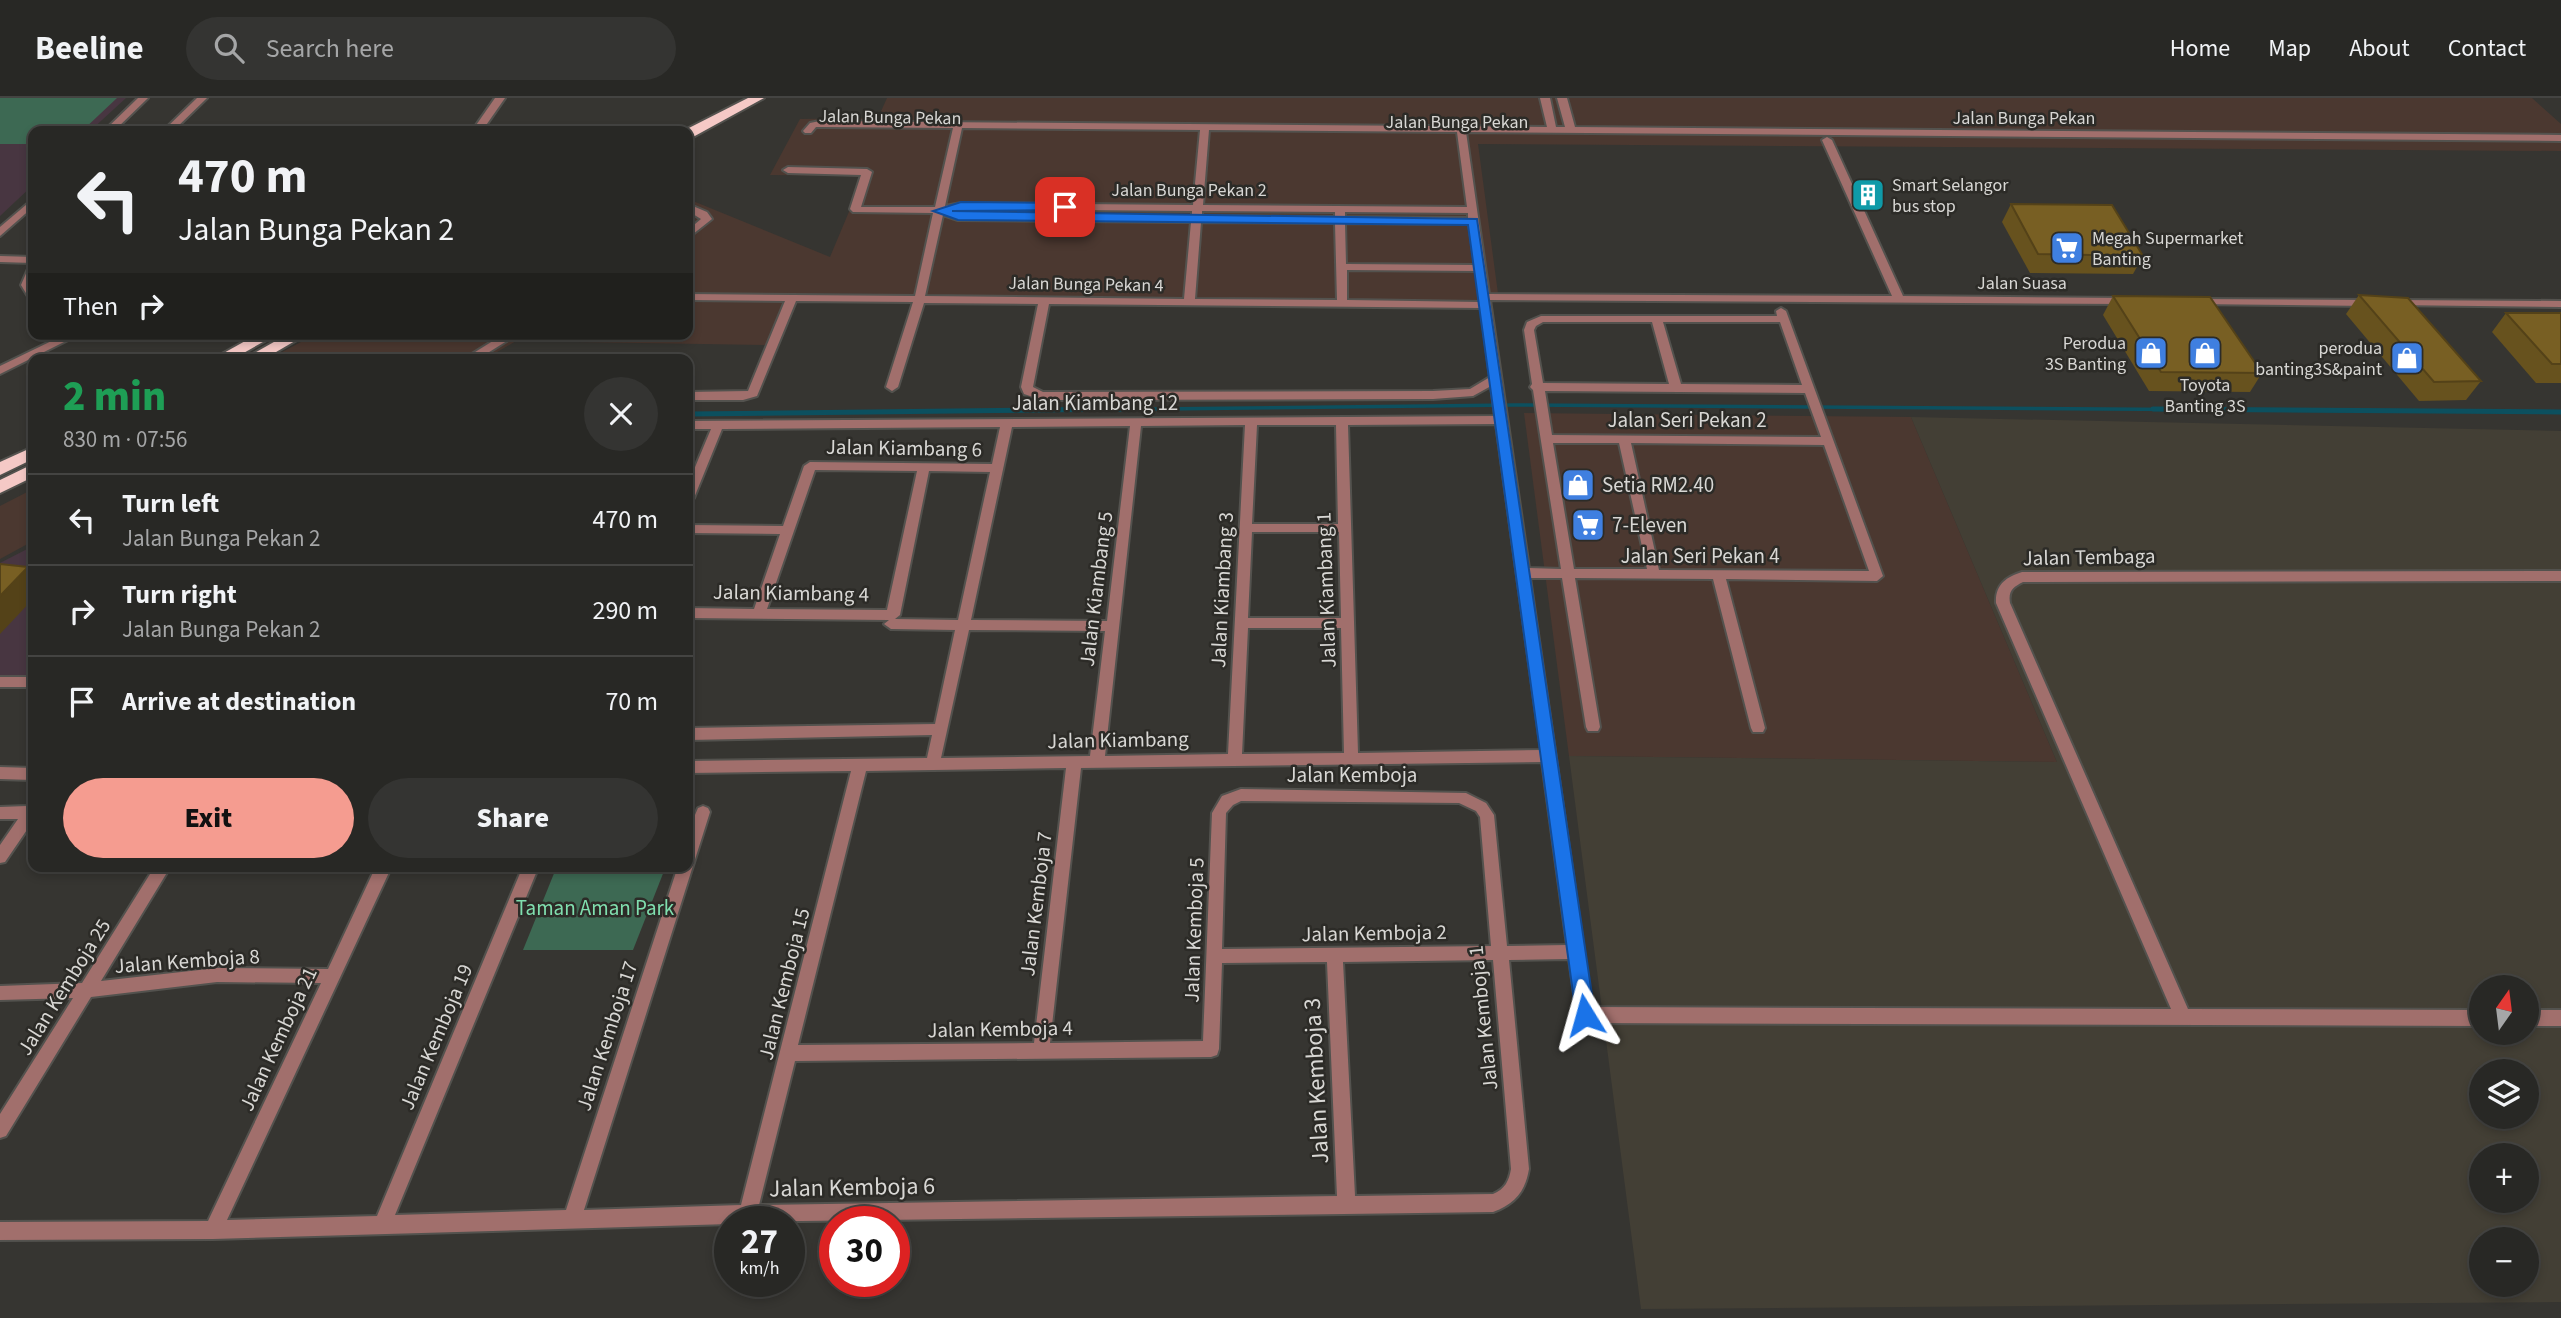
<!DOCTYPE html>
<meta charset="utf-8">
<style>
body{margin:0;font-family:"Source Sans 3",sans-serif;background:#343432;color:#f1f3f6;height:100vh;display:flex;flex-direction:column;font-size:26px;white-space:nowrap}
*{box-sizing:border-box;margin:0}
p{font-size:23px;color:#a5a6a7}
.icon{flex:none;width:38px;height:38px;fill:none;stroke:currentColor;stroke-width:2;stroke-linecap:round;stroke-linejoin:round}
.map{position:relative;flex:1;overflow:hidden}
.drawer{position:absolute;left:28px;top:256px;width:665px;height:518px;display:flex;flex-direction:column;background:#282825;border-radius:14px;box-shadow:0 4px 10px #0003,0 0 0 2px #444442}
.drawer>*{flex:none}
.top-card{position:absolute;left:28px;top:28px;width:665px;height:214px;border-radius:14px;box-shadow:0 4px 10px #0003,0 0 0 2px #444442;background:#282825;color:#f1f3f6;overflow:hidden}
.needle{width:46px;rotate:14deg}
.tools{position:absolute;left:2469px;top:877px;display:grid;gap:14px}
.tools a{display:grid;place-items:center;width:70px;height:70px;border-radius:50%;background:#282825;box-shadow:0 4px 10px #0003,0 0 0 2px #444442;font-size:35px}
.speed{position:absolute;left:714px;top:1108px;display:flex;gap:14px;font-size:35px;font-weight:700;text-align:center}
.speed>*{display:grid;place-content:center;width:91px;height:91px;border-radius:50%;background:#282825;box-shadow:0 4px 10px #0003,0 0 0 2px #444442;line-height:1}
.speed small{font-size:18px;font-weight:400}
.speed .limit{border:10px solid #d22;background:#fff;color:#111}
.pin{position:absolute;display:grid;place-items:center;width:60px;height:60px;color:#fff;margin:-30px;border-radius:14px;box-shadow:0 4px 10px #0006}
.me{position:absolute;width:77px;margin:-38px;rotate:352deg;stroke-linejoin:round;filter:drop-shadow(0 0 5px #0008)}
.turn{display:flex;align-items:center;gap:24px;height:147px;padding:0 35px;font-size:32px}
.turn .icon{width:91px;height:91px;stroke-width:2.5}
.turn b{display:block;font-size:49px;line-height:60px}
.then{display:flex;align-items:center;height:66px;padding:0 35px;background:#0003;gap:14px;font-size:26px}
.round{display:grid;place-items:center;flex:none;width:74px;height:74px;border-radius:37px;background:#343432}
.overview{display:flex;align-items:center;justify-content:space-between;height:119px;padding:0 35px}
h1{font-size:42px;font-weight:800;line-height:52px;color:#1e9e55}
.button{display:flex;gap:14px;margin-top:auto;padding:14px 35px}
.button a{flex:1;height:80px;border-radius:42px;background:#f59c90;color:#111;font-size:28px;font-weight:800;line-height:80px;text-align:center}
.button a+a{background:#343432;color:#f1f3f6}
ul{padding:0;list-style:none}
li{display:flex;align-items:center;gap:21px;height:91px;padding:0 35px;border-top:2px solid #444442}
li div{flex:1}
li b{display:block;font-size:26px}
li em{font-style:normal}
header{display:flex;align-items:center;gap:42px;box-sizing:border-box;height:98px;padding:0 35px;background:#282825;border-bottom:2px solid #444442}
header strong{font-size:33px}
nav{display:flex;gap:38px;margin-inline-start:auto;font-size:24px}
.search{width:490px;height:63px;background:#343432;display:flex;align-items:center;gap:18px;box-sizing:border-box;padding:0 24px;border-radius:38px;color:#a5a6a7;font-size:26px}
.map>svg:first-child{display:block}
.commercial{fill:#4b3830}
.built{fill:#433f35;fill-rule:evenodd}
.education{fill:#483641}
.green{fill:#3d6953}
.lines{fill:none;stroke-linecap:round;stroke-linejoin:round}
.stream-far1{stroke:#0c505f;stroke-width:3.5}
.stream{stroke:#0c505f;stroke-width:5}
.minor-casing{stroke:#53524e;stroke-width:4}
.trunk-casing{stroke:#53524e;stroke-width:4}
.minor{fill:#a16f6c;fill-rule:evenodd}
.trunk{fill:#f5c9c6;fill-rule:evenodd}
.wall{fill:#67521e}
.shaded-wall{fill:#544218}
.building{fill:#785f23;stroke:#544218;stroke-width:2}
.route{fill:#1a73e8;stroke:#114b97;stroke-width:2}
.labels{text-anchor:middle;stroke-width:5;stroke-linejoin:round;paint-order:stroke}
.far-street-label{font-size:18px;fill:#d8d7d4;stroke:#2c2b27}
.far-poi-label{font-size:18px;fill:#d8d7d4;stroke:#2c2b27;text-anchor:start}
.street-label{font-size:21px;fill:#d8d7d4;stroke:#2c2b27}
.poi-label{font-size:21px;fill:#d8d7d4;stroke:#2c2b27;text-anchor:start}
.park-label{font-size:21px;fill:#80dfaf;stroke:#2c2b27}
.near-street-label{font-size:24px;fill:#d8d7d4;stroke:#2c2b27}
</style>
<header>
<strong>Beeline</strong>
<div class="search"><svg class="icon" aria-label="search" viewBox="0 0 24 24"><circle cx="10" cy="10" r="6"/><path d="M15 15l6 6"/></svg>Search here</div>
<nav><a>Home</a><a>Map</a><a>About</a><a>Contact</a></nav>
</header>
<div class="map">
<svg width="2561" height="1220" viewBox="0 0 2561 1220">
<rect width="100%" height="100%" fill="#363531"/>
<g class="commercial">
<path d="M887,0H2532L2561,26V53L1478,46L1499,203L791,195L768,247L516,243L485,261H269L316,236H688V101L830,159L864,78L770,77L800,21L878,20Z"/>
<path d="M1524,315L1911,319L2057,664L1569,658Z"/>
<path d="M33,391V443L0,461V408Z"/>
</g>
<path class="built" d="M1911,319L2561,333V1204L1641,1211L1569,658L2057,664ZM2482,889H2527V934H2482ZM2482,973H2527V1018H2482ZM2482,1057H2527V1102H2482ZM2482,1141H2527V1186H2482Z"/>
<g class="education">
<path d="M0,0H126L90,33H33V87L0,118Z"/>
<path d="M33,448V580H0V465Z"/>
</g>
<g class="green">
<path d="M0,0H117L82,33H33V46H0Z"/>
<path d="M557,768H666L633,852H523Z"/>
</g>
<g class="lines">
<path class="stream-far1" d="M962,313L1515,307L2415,313"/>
<g class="stream">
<path d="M2153,311L2561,314"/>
<path d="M688,316L1123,311"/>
</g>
<defs>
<g id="minor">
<path d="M138,0H148L114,33H104Z"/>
<path d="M197,0H207L173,33H163Z"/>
<path d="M495,0H505L482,33H472Z"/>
<path d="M1540,0H1550L1556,29H1565L1557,0H1567L1575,29L2561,37V43L1466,34L1489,196L1892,198L1822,42L1827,39L1832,42L1903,198L2126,200L2131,203L2126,206L1490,202L1529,470L1561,471L1533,292L1530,289L1532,286L1524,232L1527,224L1541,218H1777L1776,213L1781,210L1786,213L1883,478L1877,483L1726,481L1765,630L1763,634H1753L1751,630L1713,481L1575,480L1600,629L1598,633H1588L1586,629L1562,480H1530L1592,909L2171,911L1996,505C1995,487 2006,479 2022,474L2561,473V483L2023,484C2013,489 2008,493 2010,505L2188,911L2482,912V928L1585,925L1579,922L1577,917L1569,861L1509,862L1529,1071C1525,1094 1515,1106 1493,1114L730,1124V1126L213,1141L0,1142V1124L208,1123L321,885L217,884L91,899L6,1038L0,1040V1016L73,900L0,902V888L82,885L155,768H171L101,883L217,870L328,871L376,768H392L227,1122L377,1118L523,768H539L395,1117L566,1112L678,768H688C688,747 689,729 698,710L703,708L708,710L710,714L584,1112L741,1107L851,673L688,675V663L927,660L932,637L688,642V630L935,626L955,532L891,531L884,526L889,522L688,520V510L754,511L780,436L688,435V427L783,428L804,368L810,364L992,366L1000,329L722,331L694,400L688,404V386L711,331H688V323L1495,318L1491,288L1473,298L1433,301L1042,302L1024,296L1021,289L1038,206L924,205L898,289L892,293L886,289L913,204L796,203L757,298L743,302H688V294L748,293L785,203L688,202V196L915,198L933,115L853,114L850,111L861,77L788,75L783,72L788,69L867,71L872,74L861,109H935L953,30L820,29H816L811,35H805L803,33L810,25L820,23L1547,29ZM962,30L1200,32L1193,107L961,105L945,108ZM1209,32L1457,34L1467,109L1203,107ZM961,111L1192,113V118L959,116L950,113ZM1202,113L1335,114V119L1202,118ZM1345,114L1468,115V120L1345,119ZM943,117L958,122L1191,124L1184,201L925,198ZM1201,124L1335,125L1337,202L1195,201ZM1345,125L1469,126L1475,167L1346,166ZM1347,172L1476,173L1480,204L1347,202ZM1049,206L1481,210L1490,279L1470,291L1433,293L1043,294L1033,289ZM1543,224H1652L1669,286L1543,285L1534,232L1536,228ZM1663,224H1780L1802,287L1681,286ZM1545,293L1805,295L1821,339L1552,337ZM1496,326L1541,652L1358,655L1348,327ZM1245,327L1228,656L1105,658L1141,328ZM1257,327H1336L1338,426H1252ZM1130,328L1107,523L971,522L1012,329ZM1553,345H1619L1647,471H1574ZM1631,345L1824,347L1869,473L1659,472ZM815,372L917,373L887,512L767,511ZM929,373L990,374L958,522L895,521L900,517ZM1252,434H1339L1341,520H1248ZM1248,530H1341L1344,655L1242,656ZM969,532L1105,533L1090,658L941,660ZM1542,664L1567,847L1507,848L1494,717L1486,705L1466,695L1241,691L1222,698L1212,715L1203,943L1050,945L1081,670ZM1066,670L1034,945L798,947L866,673ZM1241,703L1459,705L1476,713L1480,719L1491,848L1222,851L1226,715L1233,707ZM1493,862L1511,1071C1509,1083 1505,1091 1493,1096L1355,1098L1343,864ZM1327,864L1337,1098L759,1107L795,963L1211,959L1217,957L1219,951L1222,865Z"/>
<path d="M33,101V109L0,138V129Z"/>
<path d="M688,106L707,114L712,121L688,140V132L701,121L688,113Z"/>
<path d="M0,158L33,159V165L0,164Z"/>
<path d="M33,168V201L29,200L21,187L28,171Z"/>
<path d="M2195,201L2371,202L2376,205L2371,208L2191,206V202Z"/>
<path d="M2395,202L2561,203V209L2391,207V203Z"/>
<path d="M66,236H80L0,276V268Z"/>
<path d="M504,236H518L478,261H464Z"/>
<rect x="0" y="579" width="33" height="10"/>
<path d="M0,669L33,670V682L0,681Z"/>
<path d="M33,705V723L5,764L0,765V747L18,721H0V709L27,708Z"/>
<rect x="2527" y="912" width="34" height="16"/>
</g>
<g id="trunk">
<path d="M748,0H764L693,39L688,40V33H683Z"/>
<path d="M258,236H277L233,261H213Z"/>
<path d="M288,236H307L264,261H244Z"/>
<path d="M33,349V361L0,377V364Z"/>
<path d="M33,366V379L0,395V382Z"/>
</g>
</defs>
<use href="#minor" class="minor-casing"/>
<use href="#trunk" class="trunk-casing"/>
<use href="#minor" class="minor"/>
<use href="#trunk" class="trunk"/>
</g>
<g class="wall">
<path d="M2011,106L2143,158L2133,176L2030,175L2002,124Z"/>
<path d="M2359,197L2481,283L2466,302L2419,303L2346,216Z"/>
<path d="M2113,198L2262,275L2250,294L2149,293L2103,217Z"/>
<path d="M2506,215H2561V285H2536L2492,234Z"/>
</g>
<path class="shaded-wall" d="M28,469L33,474V501L0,536V498Z"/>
<g class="building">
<path d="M2011,106L2112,107L2143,158L2038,156Z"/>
<path d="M2359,197L2408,200L2481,283L2434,284Z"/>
<path d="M2113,198L2210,199L2262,275L2161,274Z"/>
<path d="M2506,215H2561V266H2552Z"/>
<path d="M0,466L28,469L0,498Z"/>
</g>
<path class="route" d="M961,104L1065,105L1071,109L1065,112L952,113L1477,121L1595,917L1592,923L1585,925L1579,923L1576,917L1468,127L958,122L933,113Z"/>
<defs>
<symbol id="building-square" viewBox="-11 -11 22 22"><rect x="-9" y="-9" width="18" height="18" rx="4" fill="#0f9aa8" stroke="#2c2b27"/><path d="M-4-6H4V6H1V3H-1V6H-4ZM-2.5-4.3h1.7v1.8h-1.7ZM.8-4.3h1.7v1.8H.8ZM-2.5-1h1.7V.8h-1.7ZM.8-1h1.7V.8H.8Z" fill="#fff"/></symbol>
<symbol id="supermarket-square" viewBox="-11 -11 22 22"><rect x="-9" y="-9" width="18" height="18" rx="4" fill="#3f7fe0" stroke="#2c2b27"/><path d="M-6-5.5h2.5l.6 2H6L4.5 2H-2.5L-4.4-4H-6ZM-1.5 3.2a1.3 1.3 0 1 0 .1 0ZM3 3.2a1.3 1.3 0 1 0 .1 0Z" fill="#fff"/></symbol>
<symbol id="shop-square" viewBox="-11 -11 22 22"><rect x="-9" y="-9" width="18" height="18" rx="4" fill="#3f7fe0" stroke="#2c2b27"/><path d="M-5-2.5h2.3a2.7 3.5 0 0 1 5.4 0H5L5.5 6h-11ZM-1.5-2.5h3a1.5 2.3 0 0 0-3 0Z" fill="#fff"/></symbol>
</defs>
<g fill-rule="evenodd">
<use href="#building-square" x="1849" y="78" width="38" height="38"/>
<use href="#supermarket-square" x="2048" y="131" width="38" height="38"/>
<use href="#shop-square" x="2132" y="236" width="38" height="38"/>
<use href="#shop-square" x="2186" y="236" width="38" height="38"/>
<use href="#shop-square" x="2388" y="241" width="38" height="38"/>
<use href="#shop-square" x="1559" y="368" width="38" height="38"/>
<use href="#supermarket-square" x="1569" y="408" width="38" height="38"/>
</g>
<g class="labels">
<g class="far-street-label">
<text transform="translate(890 19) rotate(1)" y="6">Jalan Bunga Pekan</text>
<text x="2024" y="26">Jalan Bunga Pekan</text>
<text x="1457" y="30">Jalan Bunga Pekan</text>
<text x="1189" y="98">Jalan Bunga Pekan 2</text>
<text x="2022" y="191">Jalan Suasa</text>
<text transform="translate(1086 186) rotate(1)" y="6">Jalan Bunga Pekan 4</text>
</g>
<g class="far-poi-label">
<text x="1892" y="93">Smart Selangor<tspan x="1892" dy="21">bus stop</tspan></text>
<text x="2092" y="146">Megah Supermarket<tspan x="2092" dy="21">Banting</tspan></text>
<text x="2126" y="251" text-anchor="end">Perodua<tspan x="2126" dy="21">3S Banting</tspan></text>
<text x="2382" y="256" text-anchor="end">perodua<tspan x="2382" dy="21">banting3S&amp;paint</tspan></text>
<text x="2205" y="293" text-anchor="middle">Toyota<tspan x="2205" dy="21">Banting 3S</tspan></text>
</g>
<g class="street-label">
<text x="1095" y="312">Jalan Kiambang 12</text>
<text x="1687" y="329">Jalan Seri Pekan 2</text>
<text transform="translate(904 350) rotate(1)" y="7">Jalan Kiambang 6</text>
<text x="1700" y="465">Jalan Seri Pekan 4</text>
<text transform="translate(2089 459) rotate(-1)" y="7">Jalan Tembaga</text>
<text transform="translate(1096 491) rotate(-83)" y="7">Jalan Kiambang 5</text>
<text transform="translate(1222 492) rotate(-87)" y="7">Jalan Kiambang 3</text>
<text transform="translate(1326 492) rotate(-92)" y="7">Jalan Kiambang 1</text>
<text transform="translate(791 495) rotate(1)" y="7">Jalan Kiambang 4</text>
<text transform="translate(1118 642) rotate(-1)" y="7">Jalan Kiambang</text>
<text x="1352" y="684">Jalan Kemboja</text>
<text transform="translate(1036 806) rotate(-83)" y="7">Jalan Kemboja 7</text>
<text transform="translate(1194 832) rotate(-88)" y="7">Jalan Kemboja 5</text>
<text transform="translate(1374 835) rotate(-1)" y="7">Jalan Kemboja 2</text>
<text transform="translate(187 863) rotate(-4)" y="7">Jalan Kemboja 8</text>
<text transform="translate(784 886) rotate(-76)" y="7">Jalan Kemboja 15</text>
<text transform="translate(64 889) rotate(-58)" y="7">Jalan Kemboja 25</text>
<text transform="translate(1483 920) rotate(-96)" y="7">Jalan Kemboja 1</text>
<text transform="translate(1000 931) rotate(-1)" y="7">Jalan Kemboja 4</text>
<text transform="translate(607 938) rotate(-72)" y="7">Jalan Kemboja 17</text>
<text transform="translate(436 939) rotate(-67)" y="7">Jalan Kemboja 19</text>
<text transform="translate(278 941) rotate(-65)" y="7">Jalan Kemboja 21</text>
</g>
<g class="poi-label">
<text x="1602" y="394">Setia RM2.40</text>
<text x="1612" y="434">7-Eleven</text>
</g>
<g class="park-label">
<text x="595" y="817">Taman Aman Park</text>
</g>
<g class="near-street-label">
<text transform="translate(1316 983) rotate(-93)" y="8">Jalan Kemboja 3</text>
<text transform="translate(852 1089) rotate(-1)" y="8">Jalan Kemboja 6</text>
</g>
</g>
</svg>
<div class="tools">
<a><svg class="needle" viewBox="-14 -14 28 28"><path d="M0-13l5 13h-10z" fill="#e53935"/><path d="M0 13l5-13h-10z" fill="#a5a6a7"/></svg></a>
<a><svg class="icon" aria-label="layers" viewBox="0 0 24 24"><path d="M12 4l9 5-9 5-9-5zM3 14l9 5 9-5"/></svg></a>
<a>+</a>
<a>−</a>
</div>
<div class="speed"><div>27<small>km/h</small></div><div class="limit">30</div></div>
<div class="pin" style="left:1065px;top:109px;background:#d93025"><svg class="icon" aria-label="arrive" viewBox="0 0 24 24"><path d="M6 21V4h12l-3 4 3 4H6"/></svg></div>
<svg class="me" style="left:1585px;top:917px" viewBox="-20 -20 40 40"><path d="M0-17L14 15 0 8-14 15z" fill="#1a73e8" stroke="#fff" stroke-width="4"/></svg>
<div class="top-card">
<div class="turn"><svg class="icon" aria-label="left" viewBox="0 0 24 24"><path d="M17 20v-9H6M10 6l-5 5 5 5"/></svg><div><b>470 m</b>Jalan Bunga Pekan 2</div></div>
<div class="then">Then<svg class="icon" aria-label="right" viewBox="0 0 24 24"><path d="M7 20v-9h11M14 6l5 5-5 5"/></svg></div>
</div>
<section class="drawer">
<div class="overview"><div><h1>2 min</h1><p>830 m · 07:56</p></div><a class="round"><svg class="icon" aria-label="close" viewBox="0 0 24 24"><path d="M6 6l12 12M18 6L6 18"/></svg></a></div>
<ul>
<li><svg class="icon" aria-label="left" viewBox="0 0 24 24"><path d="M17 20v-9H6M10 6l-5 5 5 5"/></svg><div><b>Turn left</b><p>Jalan Bunga Pekan 2</p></div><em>470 m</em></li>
<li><svg class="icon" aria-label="right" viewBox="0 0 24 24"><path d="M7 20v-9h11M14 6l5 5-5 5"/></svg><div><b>Turn right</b><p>Jalan Bunga Pekan 2</p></div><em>290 m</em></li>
<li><svg class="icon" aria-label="arrive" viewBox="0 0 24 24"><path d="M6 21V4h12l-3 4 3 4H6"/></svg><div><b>Arrive at destination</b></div><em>70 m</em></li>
</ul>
<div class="button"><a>Exit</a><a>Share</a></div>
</section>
</div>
